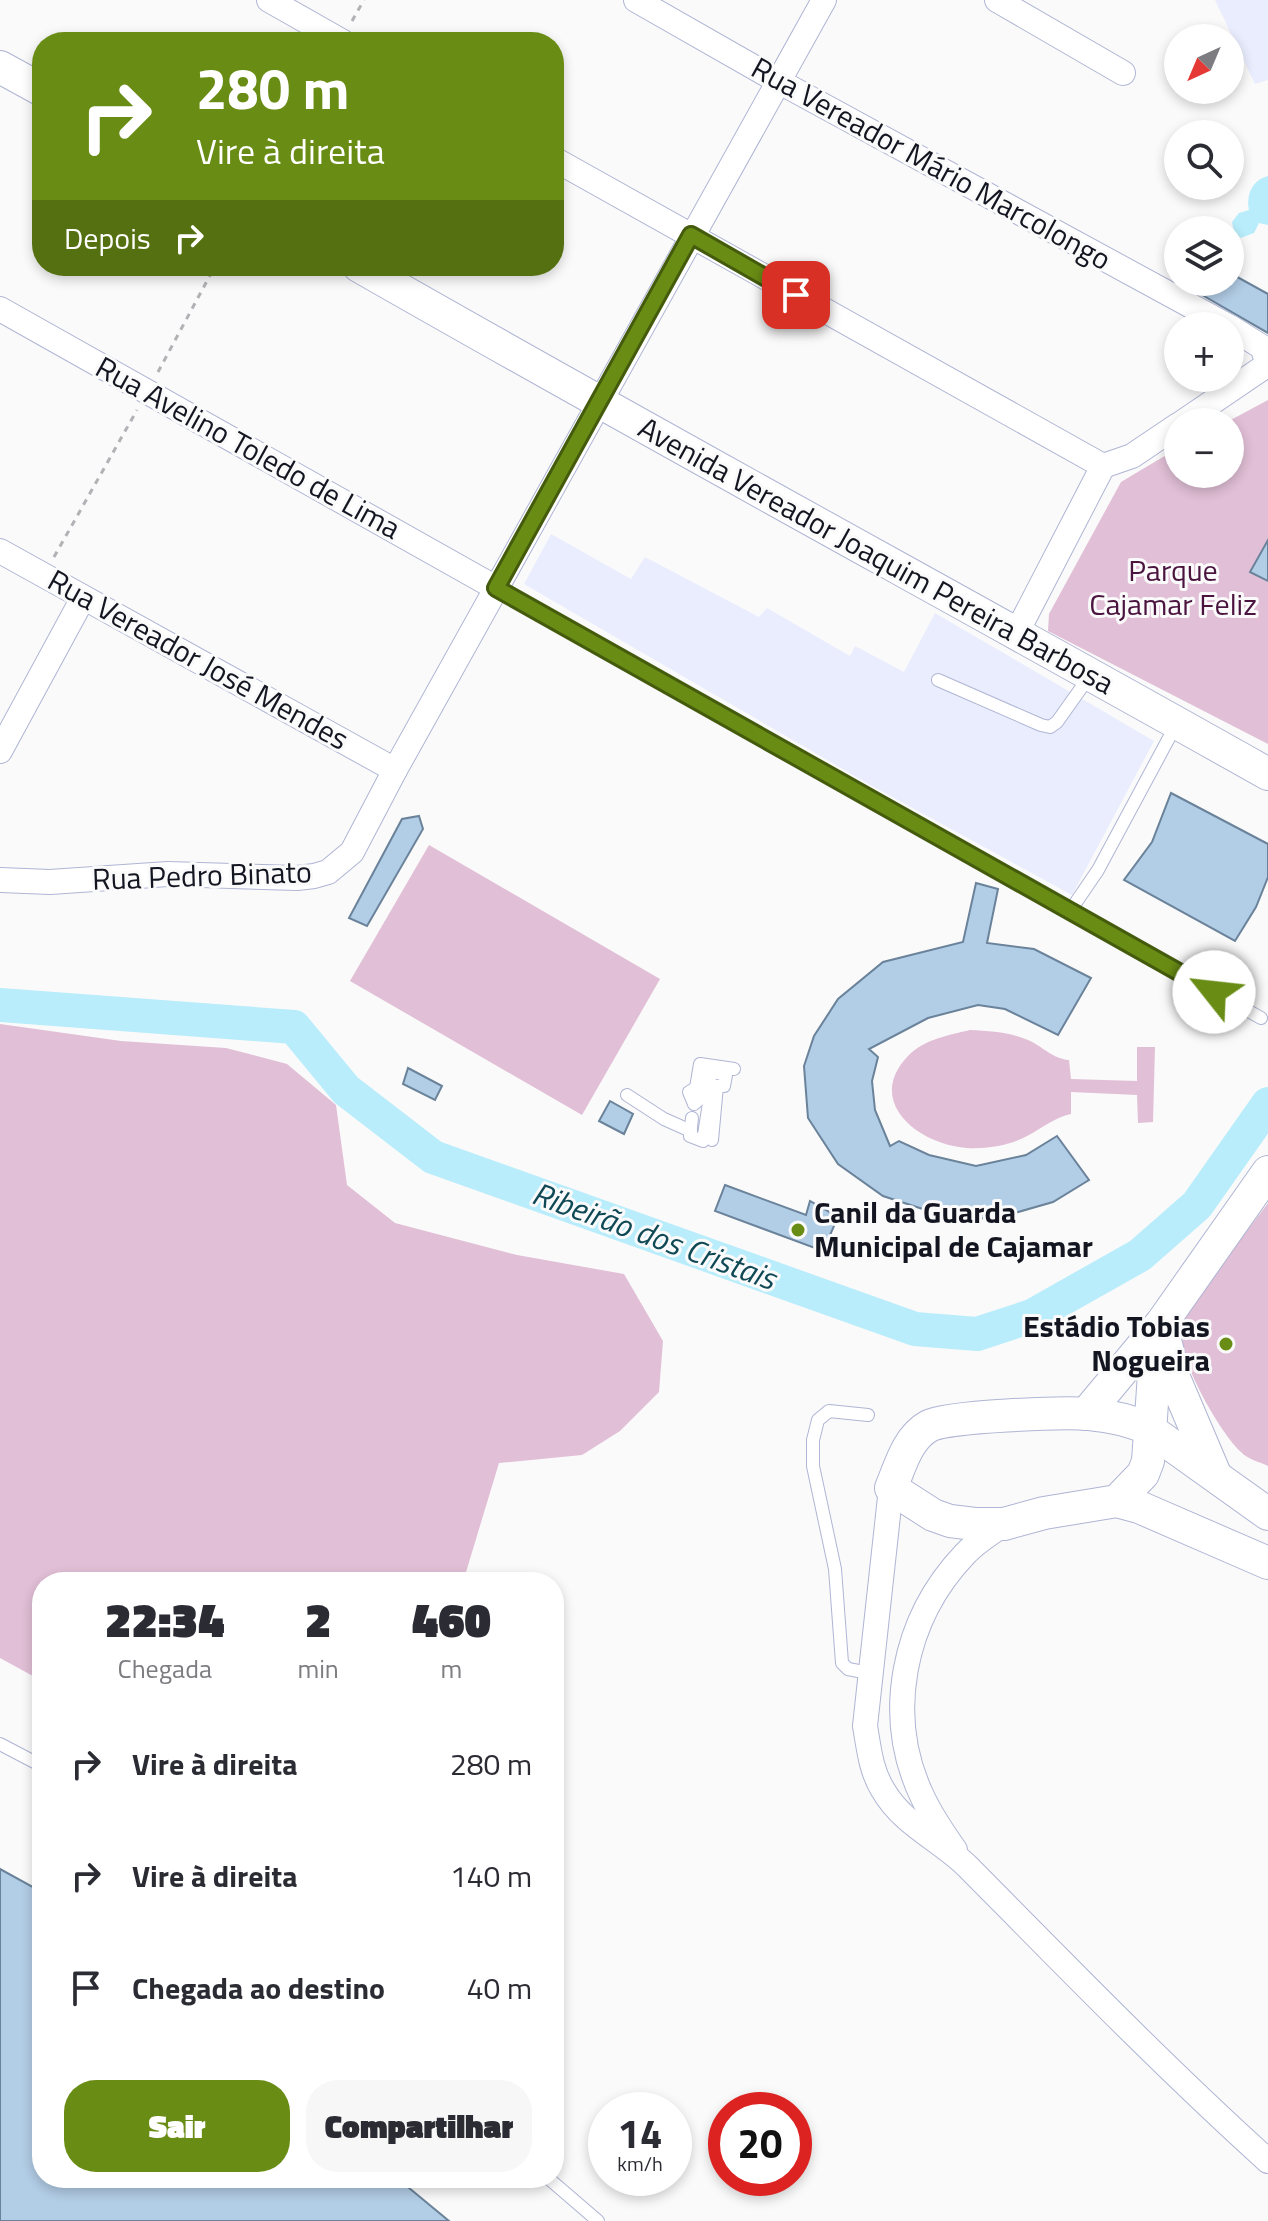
<!DOCTYPE html>
<html lang="pt">
<meta charset="utf-8">
<style>
body{margin:0;font-family:"Titillium Web",sans-serif;background:#f7f7f7;color:#2b2b33;height:100vh;display:flex;flex-direction:column;font-size:30px;white-space:nowrap}
*{box-sizing:border-box;margin:0}
p{font-size:26px;color:#7c7c81}
.icon{flex:none;width:44px;height:44px;fill:none;stroke:currentColor;stroke-width:2;stroke-linecap:round;stroke-linejoin:round}
.map{position:relative;flex:1;overflow:hidden}
.details{position:absolute;left:32px;top:1572px;width:532px;height:616px;display:flex;flex-direction:column;background:#fff;border-radius:32px;box-shadow:0 4px 12px #0003}
.details>*{flex:none}
.guide{position:absolute;left:32px;top:32px;width:532px;height:244px;border-radius:32px;box-shadow:0 4px 12px #0003;background:#698c14;color:#fff;overflow:hidden}
.needle{width:52px;rotate:224deg}
.buttons{position:absolute;left:1164px;top:24px;display:grid;gap:16px}
.buttons a{display:grid;place-items:center;width:80px;height:80px;border-radius:50%;background:#fff;box-shadow:0 4px 12px #0003;font-size:40px}
.speed{position:absolute;left:588px;top:2092px;display:flex;gap:16px;font-size:40px;font-weight:700;text-align:center}
.speed>*{display:grid;place-content:center;width:104px;height:104px;border-radius:50%;background:#fff;box-shadow:0 4px 12px #0003;line-height:1}
.speed small{font-size:20px;font-weight:400}
.speed .limit{border:12px solid #d22;background:#fff;color:#111}
.pin{position:absolute;display:grid;place-items:center;width:68px;height:68px;color:#fff;margin:-34px;border-radius:16px;box-shadow:0 4px 12px #0006}
.me{position:absolute;width:88px;margin:-44px;rotate:299deg;stroke-linejoin:round;filter:drop-shadow(0 0 6px #0008)}
.turn{display:flex;align-items:center;gap:28px;height:168px;padding:0 32px;font-size:36px}
.turn .icon{width:104px;height:104px;stroke-width:2.5}
.turn b{display:block;font-size:56px;line-height:68px}
.then{display:flex;align-items:center;height:76px;padding:0 32px;background:#0003;gap:16px;font-size:30px}
.eta{display:flex;justify-content:space-evenly;align-items:center;height:136px;text-align:center}
.eta b{font-size:48px;font-weight:800;line-height:56px}
.button{display:flex;gap:16px;margin-top:auto;padding:16px 32px}
.button a{flex:1;height:92px;border-radius:32px;background:#698c14;color:#fff;font-size:32px;font-weight:800;line-height:92px;text-align:center}
.button a+a{background:#f7f7f7;color:#2b2b33}
ul{padding:0;list-style:none}
li{display:flex;align-items:center;gap:24px;height:112px;padding:0 32px}
li div{flex:1}
li b{display:block;font-size:30px}
li em{font-style:normal}
.map>svg:first-child{display:block}
.built{fill:#eaedfd}
.green{fill:#e1bfd6}
.water{fill:#b9edfb}
.lines{fill:none;stroke-linecap:round;stroke-linejoin:round}
.river{stroke:#b9edfb;stroke-width:34}
.building{fill:#b2cde6;stroke:#6a839a;stroke-width:2}
.lane-casing{stroke:#afb5d4;stroke-width:14}
.street-casing{stroke:#afb5d4;stroke-width:26}
.secondary-casing{stroke:#afb5d4;stroke-width:34}
.path{stroke:#b1b2b5;stroke-width:3;stroke-dasharray:6 6;stroke-linecap:butt}
.lane{stroke:#fff;stroke-width:12}
.street{stroke:#fff;stroke-width:24}
.secondary{stroke:#fff;stroke-width:32}
.route-casing{stroke:#445b0d;stroke-width:20}
.route{stroke:#698c14;stroke-width:14}
.poi-dot{fill:#698c14;stroke:#fafafa;stroke-width:3}
.labels{text-anchor:middle;stroke-width:6;stroke-linejoin:round;paint-order:stroke}
.street-label{font-size:30px;fill:#131520;stroke:#fafafa}
.park-label{font-size:30px;fill:#4b143f;stroke:#fafafa}
.poi-label{font-size:30px;font-weight:bold;fill:#131520;stroke:#fafafa;text-anchor:start}
.water-label{font-size:32px;font-style:italic;fill:#104956;stroke:#fafafa}
</style>
<div class="map">
<svg width="1268" height="2221" viewBox="0 0 1268 2221">
<rect width="100%" height="100%" fill="#fafafa"/>
<g class="built">
<path d="M1215,0H1268V80L1255,84Z"/>
<path d="M551,534L631,579L645,557L759,617L767,608L850,656L855,646L904,672L935,613L1154,741L1072,895L872,786L524,584Z"/>
</g>
<g class="green">
<path d="M1268,400V744L1048,631L1049,614L1121,482L1178,448V474H1230V422H1227Z"/>
<path d="M429,845L660,979L582,1115L350,981Z"/>
<path d="M0,1024L121,1041L226,1048L287,1064L336,1105L347,1185L395,1223L517,1255L624,1274L663,1341L659,1392L620,1431L582,1455L499,1463L463,1582H42V1681L0,1658Z"/>
<path d="M970,1030C991,1031 1009,1032 1028,1040C1042,1046 1053,1059 1069,1060L1071,1079L1137,1081V1047H1155L1153,1122L1138,1123L1137,1095L1071,1092V1114C1055,1117 1041,1129 1027,1136C1009,1146 987,1149 967,1148C919,1145 864,1102 908,1056C924,1039 950,1035 970,1030Z"/>
<path d="M1268,1203V1466C1260,1462 1247,1459 1241,1452C1220,1433 1176,1356 1181,1328C1184,1307 1252,1225 1268,1203Z"/>
</g>
<path class="water" d="M1268,176V225L1259,223L1254,233L1241,238L1234,232L1232,222L1239,213L1249,210C1246,195 1252,180 1268,176Z"/>
<g class="lines">
<path class="river" d="M0,1005L294,1027L346,1090L433,1157L915,1329L977,1334L1032,1316L1140,1255L1197,1205L1268,1104"/>
</g>
<g class="building">
<path d="M1230,273L1268,294V333L1197,292L1204,282H1230Z"/>
<path d="M1268,540V581L1250,572Z"/>
<path d="M1171,793L1268,844V877L1256,907L1235,941L1124,880L1152,842Z"/>
<path d="M419,816L423,829L367,926L349,918L402,819Z"/>
<path d="M976,883L998,889L987,943L1034,949L1091,978L1058,1035L1005,1009L978,1005L928,1018L869,1049L878,1057L872,1081L875,1110L890,1146L899,1141L929,1155L976,1166L1026,1155L1057,1136L1089,1180L1053,1202L994,1219L944,1216L883,1196L838,1164L808,1118L804,1066L814,1036L838,999L883,962L963,942Z"/>
<path d="M408,1068L442,1086L435,1100L403,1084Z"/>
<path d="M610,1101L633,1114L624,1134L599,1121Z"/>
<path d="M725,1185L806,1215L810,1201L838,1217L823,1251L715,1211Z"/>
<path d="M0,1869L42,1892V2178H397L449,2221H0Z"/>
</g>
<g class="lines">
<defs>
<g id="lane">
<path d="M496,588L1261,1018"/>
<path d="M938,680L1041,725L1050,727L1057,722L1089,677"/>
<path d="M1070,911L1098,870L1177,723"/>
<path d="M696,1088L700,1064L734,1069"/>
<path d="M696,1088L701,1089L703,1096L694,1104L689,1092Z"/>
<path d="M627,1095L664,1119L691,1131"/>
<path d="M692,1118L690,1136L703,1141L712,1084L706,1083L707,1071L726,1075L724,1086H717L712,1140"/>
<path d="M868,1415L829,1411L818,1420L813,1440V1466L835,1569L842,1663L848,1669L869,1673"/>
<path d="M0,1744L42,1766"/>
<path d="M548,2178L598,2221"/>
</g>
<g id="street">
<path d="M269,0L343,42"/>
<path d="M636,0L778,81L1228,326"/>
<path d="M997,0L1123,73"/>
<path d="M554,159L1103,466L1132,456L1178,425"/>
<path d="M0,309L496,588"/>
<path d="M1183,422L1264,367L1267,361L1262,347L1230,327"/>
<path d="M0,551L395,770"/>
<path d="M1017,632L1103,466"/>
<path d="M0,751L83,598"/>
<path d="M0,880L50,882L168,874L297,878L314,876L328,872L352,852L395,770L824,0"/>
<path d="M891,1488L865,1726C869,1749 871,1771 883,1790C904,1826 940,1839 968,1867C1067,1967 1164,2067 1268,2161"/>
<path d="M955,1850C943,1833 932,1817 923,1798C883,1716 903,1619 965,1554C976,1542 991,1533 1004,1524"/>
</g>
<g id="secondary">
<path d="M0,67L42,90"/>
<path d="M359,266C661,439 966,604 1268,774"/>
<path d="M1161,1324L1163,1329L1154,1374L1148,1461L1143,1474L1117,1501L1044,1513L1004,1524H975L950,1521L933,1515L891,1488C900,1467 907,1438 929,1426C948,1416 1064,1412 1089,1414C1111,1416 1130,1420 1149,1429L1268,1514"/>
<path d="M1166,1344L1174,1378L1214,1472"/>
<path d="M1086,1414L1161,1324L1268,1172"/>
<path d="M1117,1501L1139,1507L1268,1563"/>
</g>
</defs>
<use href="#lane" class="lane-casing"/>
<use href="#street" class="street-casing"/>
<use href="#secondary" class="secondary-casing"/>
<g class="path">
<path d="M352,21L364,0"/>
<path d="M158,372L215,266"/>
<path d="M54,557L137,410"/>
</g>
<use href="#lane" class="lane"/>
<use href="#street" class="street"/>
<use href="#secondary" class="secondary"/>
</g>
<g class="lines">
<defs>
<path id="route" d="M796,295L691,235L496,588L1214,992"/>
</defs>
<use href="#route" class="route-casing"/>
<use href="#route" class="route"/>
</g>
<g class="poi-dot">
<circle cx="798" cy="1230" r="8"/>
<circle cx="1226" cy="1344" r="8"/>
</g>
<g class="labels">
<g class="street-label">
<text transform="translate(931 164) rotate(29)" y="10">Rua Vereador Mário Marcolongo</text>
<text transform="translate(248 448) rotate(29)" y="10">Rua Avelino Toledo de Lima</text>
<text transform="translate(876 556) rotate(29)" y="10">Avenida Vereador Joaquim Pereira Barbosa</text>
<text transform="translate(198 660) rotate(29)" y="10">Rua Vereador José Mendes</text>
<text transform="translate(202 876) rotate(-2)" y="10">Rua Pedro Binato</text>
</g>
<g class="park-label">
<text x="1173" y="581">Parque<tspan x="1173" dy="34">Cajamar Feliz</tspan></text>
</g>
<g class="poi-label">
<text x="814" y="1223">Canil da Guarda<tspan x="814" dy="34">Municipal de Cajamar</tspan></text>
<text x="1210" y="1337" text-anchor="end">Estádio Tobias<tspan x="1210" dy="34">Nogueira</tspan></text>
</g>
<g class="water-label">
<text transform="translate(654 1236) rotate(20)" y="11">Ribeirão dos Cristais</text>
</g>
</g>
</svg>
<div class="buttons">
<a><svg class="needle" viewBox="-14 -14 28 28"><path d="M0-13l5 13h-10z" fill="#e53935"/><path d="M0 13l5-13h-10z" fill="#7c7c81"/></svg></a>
<a><svg class="icon" aria-label="search" viewBox="0 0 24 24"><circle cx="10" cy="10" r="6"/><path d="M15 15l6 6"/></svg></a>
<a><svg class="icon" aria-label="layers" viewBox="0 0 24 24"><path d="M12 4l9 5-9 5-9-5zM3 14l9 5 9-5"/></svg></a>
<a>+</a>
<a>−</a>
</div>
<div class="speed"><div>14<small>km/h</small></div><div class="limit">20</div></div>
<div class="pin" style="left:796px;top:295px;background:#d93025"><svg class="icon" aria-label="arrive" viewBox="0 0 24 24"><path d="M6 21V4h12l-3 4 3 4H6"/></svg></div>
<svg class="me" style="left:1214px;top:992px" viewBox="-20 -20 40 40"><circle r="19" fill="#fff"/><path d="M0-13L10 11 0 6-10 11z" fill="#698c14"/></svg>
<div class="guide">
<div class="turn"><svg class="icon" aria-label="right" viewBox="0 0 24 24"><path d="M7 20v-9h11M14 6l5 5-5 5"/></svg><div><b>280 m</b>Vire à direita</div></div>
<div class="then">Depois<svg class="icon" aria-label="right" viewBox="0 0 24 24"><path d="M7 20v-9h11M14 6l5 5-5 5"/></svg></div>
</div>
<section class="details">
<div class="eta">
<div><b>22:34</b><p>Chegada</p></div>
<div><b>2</b><p>min</p></div>
<div><b>460</b><p>m</p></div>
</div>
<ul>
<li><svg class="icon" aria-label="right" viewBox="0 0 24 24"><path d="M7 20v-9h11M14 6l5 5-5 5"/></svg><div><b>Vire à direita</b></div><em>280 m</em></li>
<li><svg class="icon" aria-label="right" viewBox="0 0 24 24"><path d="M7 20v-9h11M14 6l5 5-5 5"/></svg><div><b>Vire à direita</b></div><em>140 m</em></li>
<li><svg class="icon" aria-label="arrive" viewBox="0 0 24 24"><path d="M6 21V4h12l-3 4 3 4H6"/></svg><div><b>Chegada ao destino</b></div><em>40 m</em></li>
</ul>
<div class="button"><a>Sair</a><a>Compartilhar</a></div>
</section>
</div>
